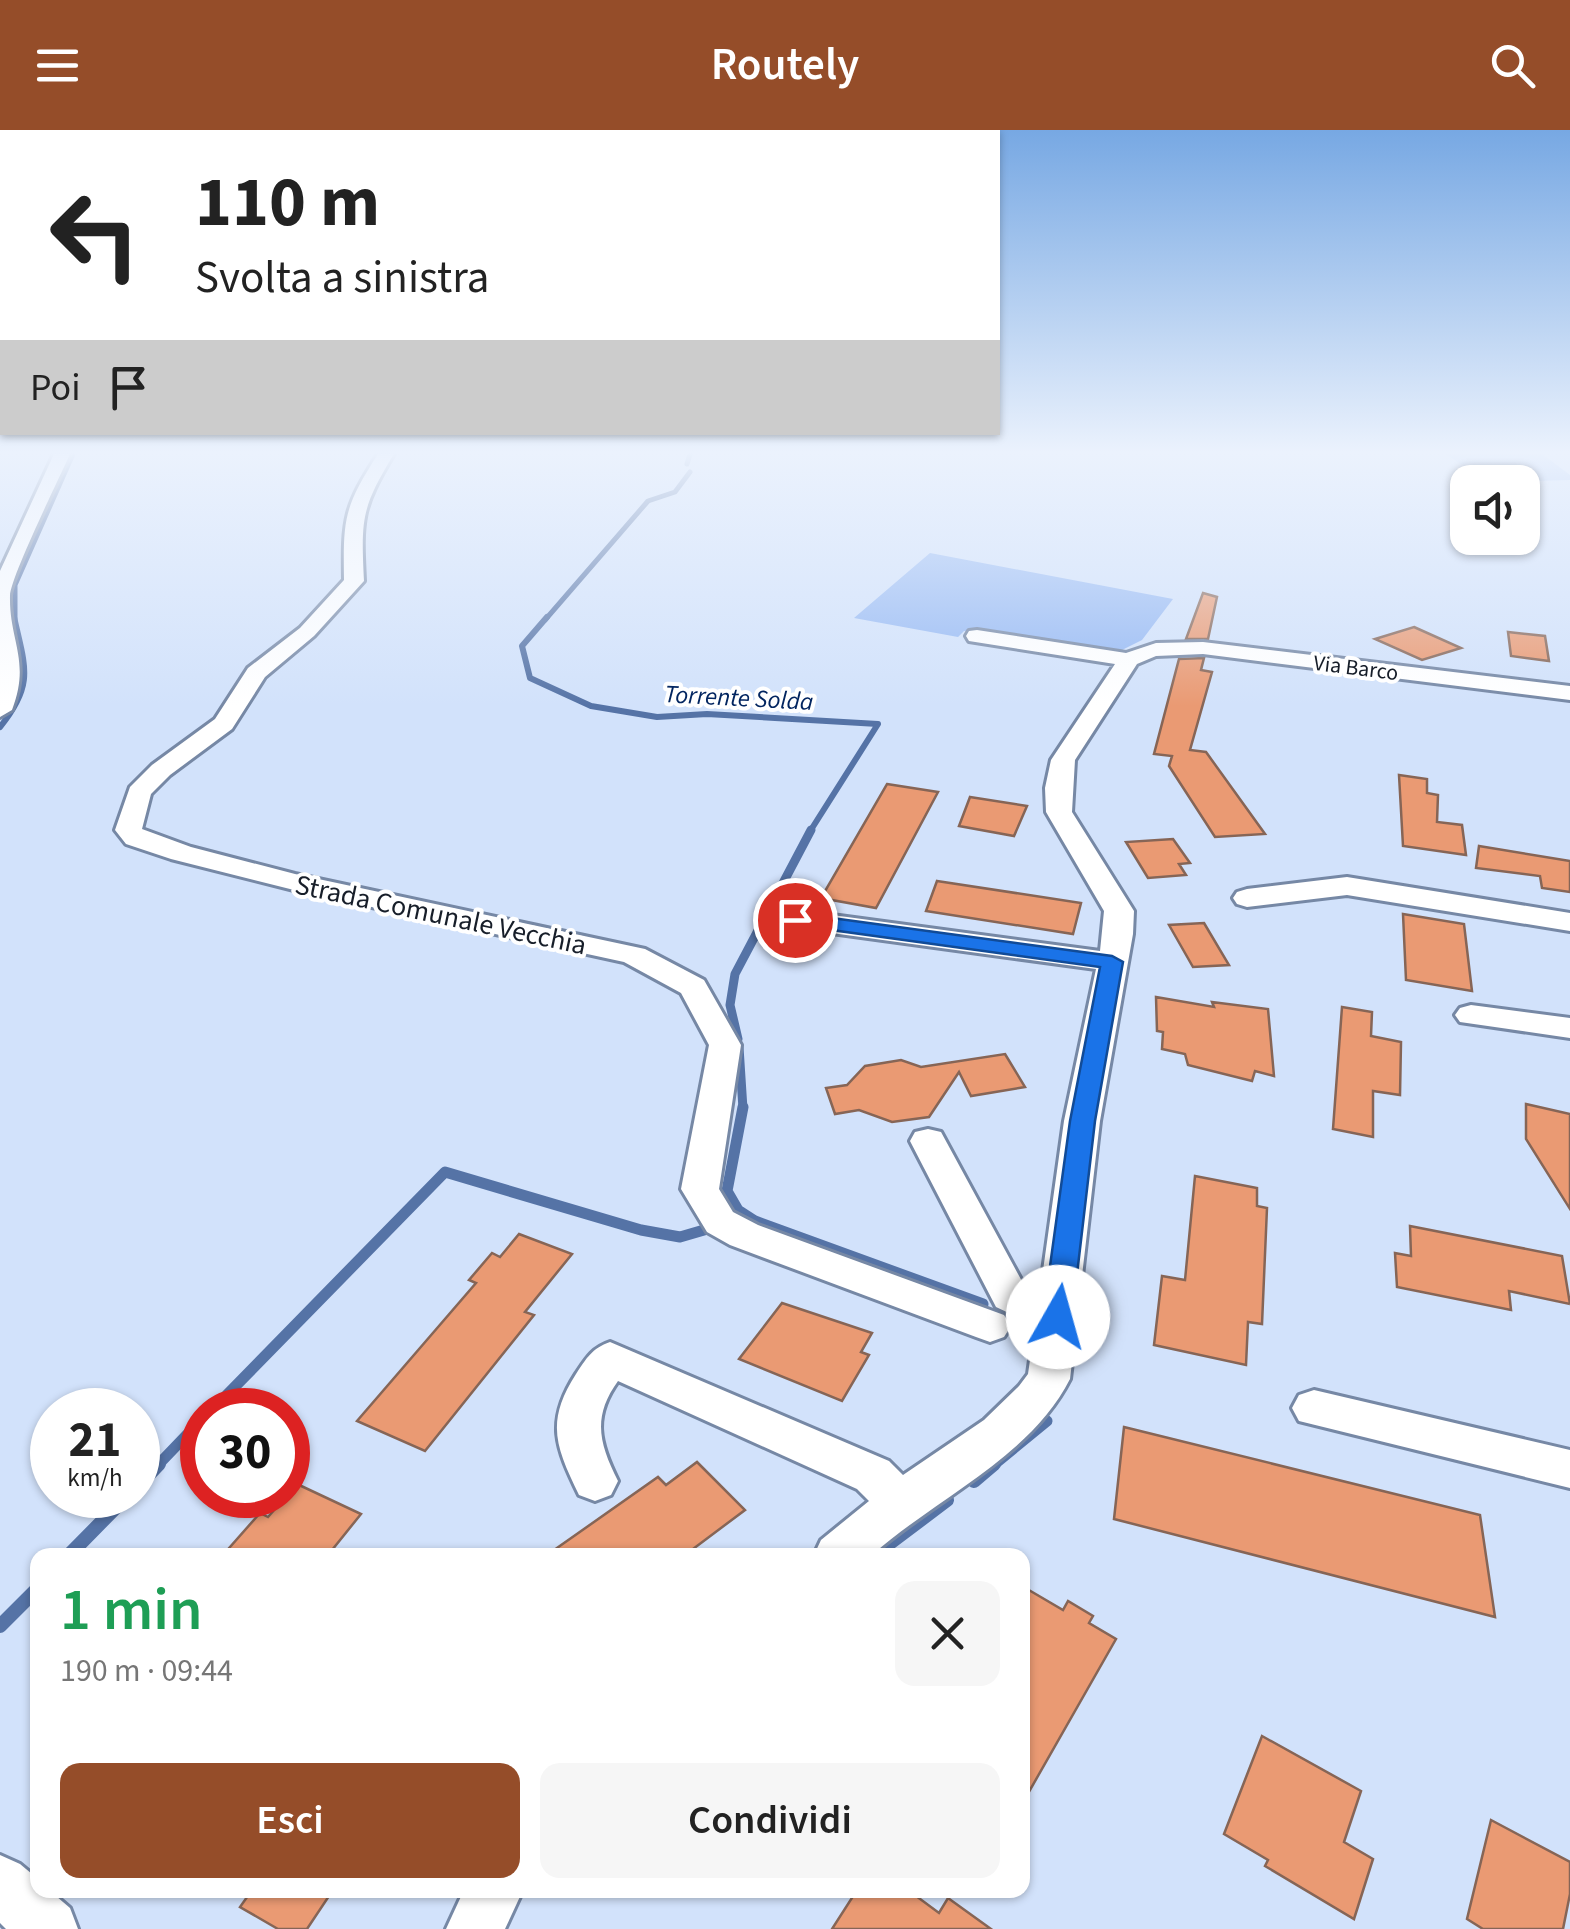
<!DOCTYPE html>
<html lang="it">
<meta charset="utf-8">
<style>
body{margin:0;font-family:"Source Sans 3",sans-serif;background:#f6f6f6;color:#222;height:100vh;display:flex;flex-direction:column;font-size:38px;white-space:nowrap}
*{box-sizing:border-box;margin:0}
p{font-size:32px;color:#767676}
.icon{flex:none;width:55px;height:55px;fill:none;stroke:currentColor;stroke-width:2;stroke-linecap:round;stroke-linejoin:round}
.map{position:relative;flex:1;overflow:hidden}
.details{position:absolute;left:30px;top:1418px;width:1000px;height:350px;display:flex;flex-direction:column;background:#fff;border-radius:20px;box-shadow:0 2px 8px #0004}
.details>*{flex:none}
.banner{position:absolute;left:0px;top:0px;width:1000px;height:305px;box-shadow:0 2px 8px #0004;background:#fff;color:#222;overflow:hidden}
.controls{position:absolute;left:1450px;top:335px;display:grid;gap:20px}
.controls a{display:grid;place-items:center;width:90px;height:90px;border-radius:20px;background:#fff;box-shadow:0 2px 8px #0004;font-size:50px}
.speed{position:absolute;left:30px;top:1258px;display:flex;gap:20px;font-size:50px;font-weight:700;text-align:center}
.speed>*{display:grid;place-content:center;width:130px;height:130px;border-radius:50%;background:#fff;box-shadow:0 2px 8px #0004;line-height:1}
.speed small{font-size:25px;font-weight:400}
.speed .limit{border:15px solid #d22;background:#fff;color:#111}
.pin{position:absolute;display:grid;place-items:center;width:85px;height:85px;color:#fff;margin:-42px;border:5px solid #fff;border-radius:50%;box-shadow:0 2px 10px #0007}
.me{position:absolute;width:110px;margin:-55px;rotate:7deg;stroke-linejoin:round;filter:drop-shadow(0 0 8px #0008)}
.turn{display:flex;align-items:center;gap:35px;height:210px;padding:0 30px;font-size:45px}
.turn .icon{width:130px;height:130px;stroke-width:2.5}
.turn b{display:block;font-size:70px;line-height:85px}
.then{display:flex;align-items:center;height:95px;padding:0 30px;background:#0003;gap:20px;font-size:38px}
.round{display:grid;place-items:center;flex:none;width:105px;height:105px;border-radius:20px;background:#f6f6f6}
.summary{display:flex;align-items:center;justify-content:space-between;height:170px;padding:0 30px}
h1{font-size:60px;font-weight:600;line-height:75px;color:#1e9e55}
.action{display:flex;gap:20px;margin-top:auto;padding:20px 30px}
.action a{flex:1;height:115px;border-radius:20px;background:#954d29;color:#fff;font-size:40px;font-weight:600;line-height:115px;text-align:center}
.action a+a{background:#f6f6f6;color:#222}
header{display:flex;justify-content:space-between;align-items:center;height:130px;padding:0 30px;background:#954d29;color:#fff;font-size:45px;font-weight:600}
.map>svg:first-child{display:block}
.green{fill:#96b9f3}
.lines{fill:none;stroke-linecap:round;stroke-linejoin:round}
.stream-far4{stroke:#5573a6;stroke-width:5}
.stream-far3{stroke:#5573a6;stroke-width:6}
.stream-far2{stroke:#5573a6;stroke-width:9}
.stream-far1{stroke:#5573a6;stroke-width:11}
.stream{stroke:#5573a6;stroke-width:14}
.building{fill:#ea9a73;stroke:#866556;stroke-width:2.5}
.minor-casing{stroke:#7688a5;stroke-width:6}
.minor{fill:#fff;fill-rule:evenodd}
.route{fill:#1a73e8;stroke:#114b97;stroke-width:2.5}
.labels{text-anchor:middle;stroke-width:8;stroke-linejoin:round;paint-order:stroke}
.far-street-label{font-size:22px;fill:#171e29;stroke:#fff}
.far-water-label{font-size:25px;font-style:italic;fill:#022560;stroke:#fff}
.street-label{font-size:28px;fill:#171e29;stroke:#fff}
</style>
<header><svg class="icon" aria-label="menu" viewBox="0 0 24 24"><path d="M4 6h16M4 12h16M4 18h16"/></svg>Routely<svg class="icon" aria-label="search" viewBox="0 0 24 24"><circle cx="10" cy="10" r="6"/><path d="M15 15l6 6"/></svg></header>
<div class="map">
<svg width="1570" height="1799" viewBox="0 0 1570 1799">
<rect width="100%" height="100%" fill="#d2e2fb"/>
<g class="green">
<path d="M1445,324H1542L1570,345V350L1490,352Z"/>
<path d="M930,423L1173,469L1142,510L1112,525L964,501L958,507L854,488Z"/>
</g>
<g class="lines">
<g class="stream-far4">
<path d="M687,334L690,324"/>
<path d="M15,490V455L73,324"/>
<path d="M545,490L648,371L675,362L690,342"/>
</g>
<g class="stream-far3">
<path d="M547,487L522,516L530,548L591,576L657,587L707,584L878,594L809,703"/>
<path d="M0,597C35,554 25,537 14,487"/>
</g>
<g class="stream-far2">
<path d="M738,909L730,875L735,844L811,700"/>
<path d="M739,917L743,979"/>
</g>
<g class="stream-far1">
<path d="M743,977L727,1061L738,1080L755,1091L983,1174"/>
<path d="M212,1280L445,1042L641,1100L680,1107L704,1100"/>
<path d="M156,1337L202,1289"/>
<path d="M991,1337L1047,1291"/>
</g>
<g class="stream">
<path d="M974,1351L994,1334"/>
<path d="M138,1356L159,1334"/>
<path d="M69,1425L128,1365"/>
<path d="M874,1425L947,1370"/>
<path d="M0,1496L38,1458"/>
</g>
</g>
<g class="building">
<path d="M1203,463L1217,467L1208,509H1186Z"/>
<path d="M1414,497L1461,518L1422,530L1375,509Z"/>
<path d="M1508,502L1545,506L1549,531L1511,526Z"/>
<path d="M1204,528L1201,540L1212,542L1190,620L1206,622L1265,704L1215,707L1169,636L1172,626L1154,624L1179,529Z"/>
<path d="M1399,645L1427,649V663L1438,665L1437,692L1462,695L1466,725L1403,716Z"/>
<path d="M887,654L938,662L876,778L821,768Z"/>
<path d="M970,667L1027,676L1014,706L959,696Z"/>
<path d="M1173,709L1190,733L1179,734L1186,745L1148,748L1126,712Z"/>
<path d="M1479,716L1570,731V762L1542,758L1540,746L1476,738Z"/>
<path d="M937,751L1081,773L1073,804L926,781Z"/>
<path d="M1403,784L1464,794L1472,861L1406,850Z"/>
<path d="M1204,793L1229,835L1193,837L1169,795Z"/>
<path d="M1156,867L1214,877L1212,872L1268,879L1274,946L1255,941L1252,951L1188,935L1185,924L1162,919L1163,902L1157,901Z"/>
<path d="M1342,877L1372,882L1371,906L1401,912L1400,965L1373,961V1007L1333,999Z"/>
<path d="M1005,924L1025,957L971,966L959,942L929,987L892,992L859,980L835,984L826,958L847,955L865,936L901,930L921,937Z"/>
<path d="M1526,974L1570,984V1079L1526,1009Z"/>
<path d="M1195,1046L1257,1058V1076L1267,1078L1262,1194L1248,1192L1246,1235L1154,1215L1162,1146L1185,1150Z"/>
<path d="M1410,1096L1562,1126L1570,1174L1509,1161L1511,1180L1397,1157L1395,1123L1411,1126Z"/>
<path d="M519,1104L572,1124L525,1182L534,1185L425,1321L357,1291L476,1153L469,1150L492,1123L500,1127Z"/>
<path d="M782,1173L872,1203L861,1222L869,1225L842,1271L739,1229Z"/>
<path d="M1124,1297L1480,1385L1495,1487L1114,1389Z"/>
<path d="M697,1332L745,1380L685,1425H547L658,1347L666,1355Z"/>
<path d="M297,1354L361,1384L328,1425H223L260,1383L268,1387Z"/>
<path d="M1022,1456L1063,1480L1068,1471L1093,1486L1089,1493L1116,1509L1022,1674Z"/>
<path d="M1262,1606L1361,1661L1344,1712L1373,1729L1354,1789L1265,1736L1268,1730L1224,1704Z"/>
<path d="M1491,1690L1570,1732V1764L1563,1799H1483L1467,1789Z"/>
<path d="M252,1760H333L307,1799H278L240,1777Z"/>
<path d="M857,1760H908L939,1783L948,1768L991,1799H832Z"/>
</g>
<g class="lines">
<defs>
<g id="minor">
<path d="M54,324H70C59,349 10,448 10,466C9,511 31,531 12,580L0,587V441Z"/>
<path d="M378,324H394C361,378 361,389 364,451L314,506L265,547L232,599L170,645L151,664L142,699L191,717L295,744L645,819L704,850L741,915L719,1059L733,1082L758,1095L1004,1185L1011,1196L1004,1207L990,1212L976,1207L730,1115L707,1102L681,1059L709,915L681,863L624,832L294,760L171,729L126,714L115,700L130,657L152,635L215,589L248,538L300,498L344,450C343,388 344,377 378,324Z"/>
<path d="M977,500L1126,523L1156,513L1203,512L1570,556V570L1203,524L1156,526L1137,534L1075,630L1072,682L1134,781L1133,804L1100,991L1070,1249C1030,1328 936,1368 872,1425H814L821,1410L869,1371L857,1359L618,1251C592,1287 599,1313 618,1351L611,1365L595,1371L579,1365C556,1317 545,1292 576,1244C586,1229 592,1218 610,1212L889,1331L903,1345L984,1290L1019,1256L1028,1244L1035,1195L996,1177L910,1011L915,1002L928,999L941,1002L1024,1155L1040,1162L1064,991L1096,839L795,798L785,795L780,789L785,783L795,780L1100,821L1104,781L1046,682L1045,658L1051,630L1115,534L969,511L966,506L969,501Z"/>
<path d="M1347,747L1570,783V801L1347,765L1247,777L1237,774L1233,768L1237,762L1247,759Z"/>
<path d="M1471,875L1570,888V908L1460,892L1455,885L1460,878Z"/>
<path d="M1314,1260L1570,1320V1358L1299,1291L1292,1278L1299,1265Z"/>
<path d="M0,1725L20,1734L38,1749V1760H49L70,1778L78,1799H6L0,1793Z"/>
<path d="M464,1760H523L505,1799H446Z"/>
</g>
</defs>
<use href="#minor" class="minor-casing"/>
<use href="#minor" class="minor"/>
</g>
<linearGradient id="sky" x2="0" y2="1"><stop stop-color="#77a8e3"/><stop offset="0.56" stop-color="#ebf2fd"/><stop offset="1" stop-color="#ebf2fd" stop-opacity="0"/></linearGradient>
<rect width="1570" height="576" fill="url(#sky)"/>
<path class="route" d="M795,783L1112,826L1123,832L1095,991L1072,1187L1068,1195L1058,1198L1048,1195L1043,1187L1070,991L1100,837L788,794L785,790Z"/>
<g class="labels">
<g class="far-street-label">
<text transform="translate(1356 537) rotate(7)" y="8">Via Barco</text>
</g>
<g class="far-water-label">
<text transform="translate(739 567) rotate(3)" y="9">Torrente Solda</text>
</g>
<g class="street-label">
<text transform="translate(441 784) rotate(12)" y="10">Strada Comunale Vecchia</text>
</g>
</g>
</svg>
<div class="controls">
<a><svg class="icon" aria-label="sound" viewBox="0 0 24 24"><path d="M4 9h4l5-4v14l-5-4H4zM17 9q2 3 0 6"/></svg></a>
</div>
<div class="speed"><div>21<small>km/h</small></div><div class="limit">30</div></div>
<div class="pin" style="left:795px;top:790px;background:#d93025"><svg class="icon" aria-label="arrive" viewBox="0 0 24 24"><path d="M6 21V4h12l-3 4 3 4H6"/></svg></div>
<svg class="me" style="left:1058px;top:1187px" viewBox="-20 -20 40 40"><circle r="19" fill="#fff"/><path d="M0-13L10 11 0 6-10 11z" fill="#1a73e8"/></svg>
<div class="banner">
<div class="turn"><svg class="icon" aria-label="left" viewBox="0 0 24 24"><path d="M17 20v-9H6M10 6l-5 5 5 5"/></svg><div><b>110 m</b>Svolta a sinistra</div></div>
<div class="then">Poi<svg class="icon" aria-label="arrive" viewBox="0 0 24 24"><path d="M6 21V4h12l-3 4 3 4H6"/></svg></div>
</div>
<section class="details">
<div class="summary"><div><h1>1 min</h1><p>190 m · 09:44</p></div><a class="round"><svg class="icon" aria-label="close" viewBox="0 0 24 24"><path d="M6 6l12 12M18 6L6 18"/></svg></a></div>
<div class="action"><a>Esci</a><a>Condividi</a></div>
</section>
</div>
